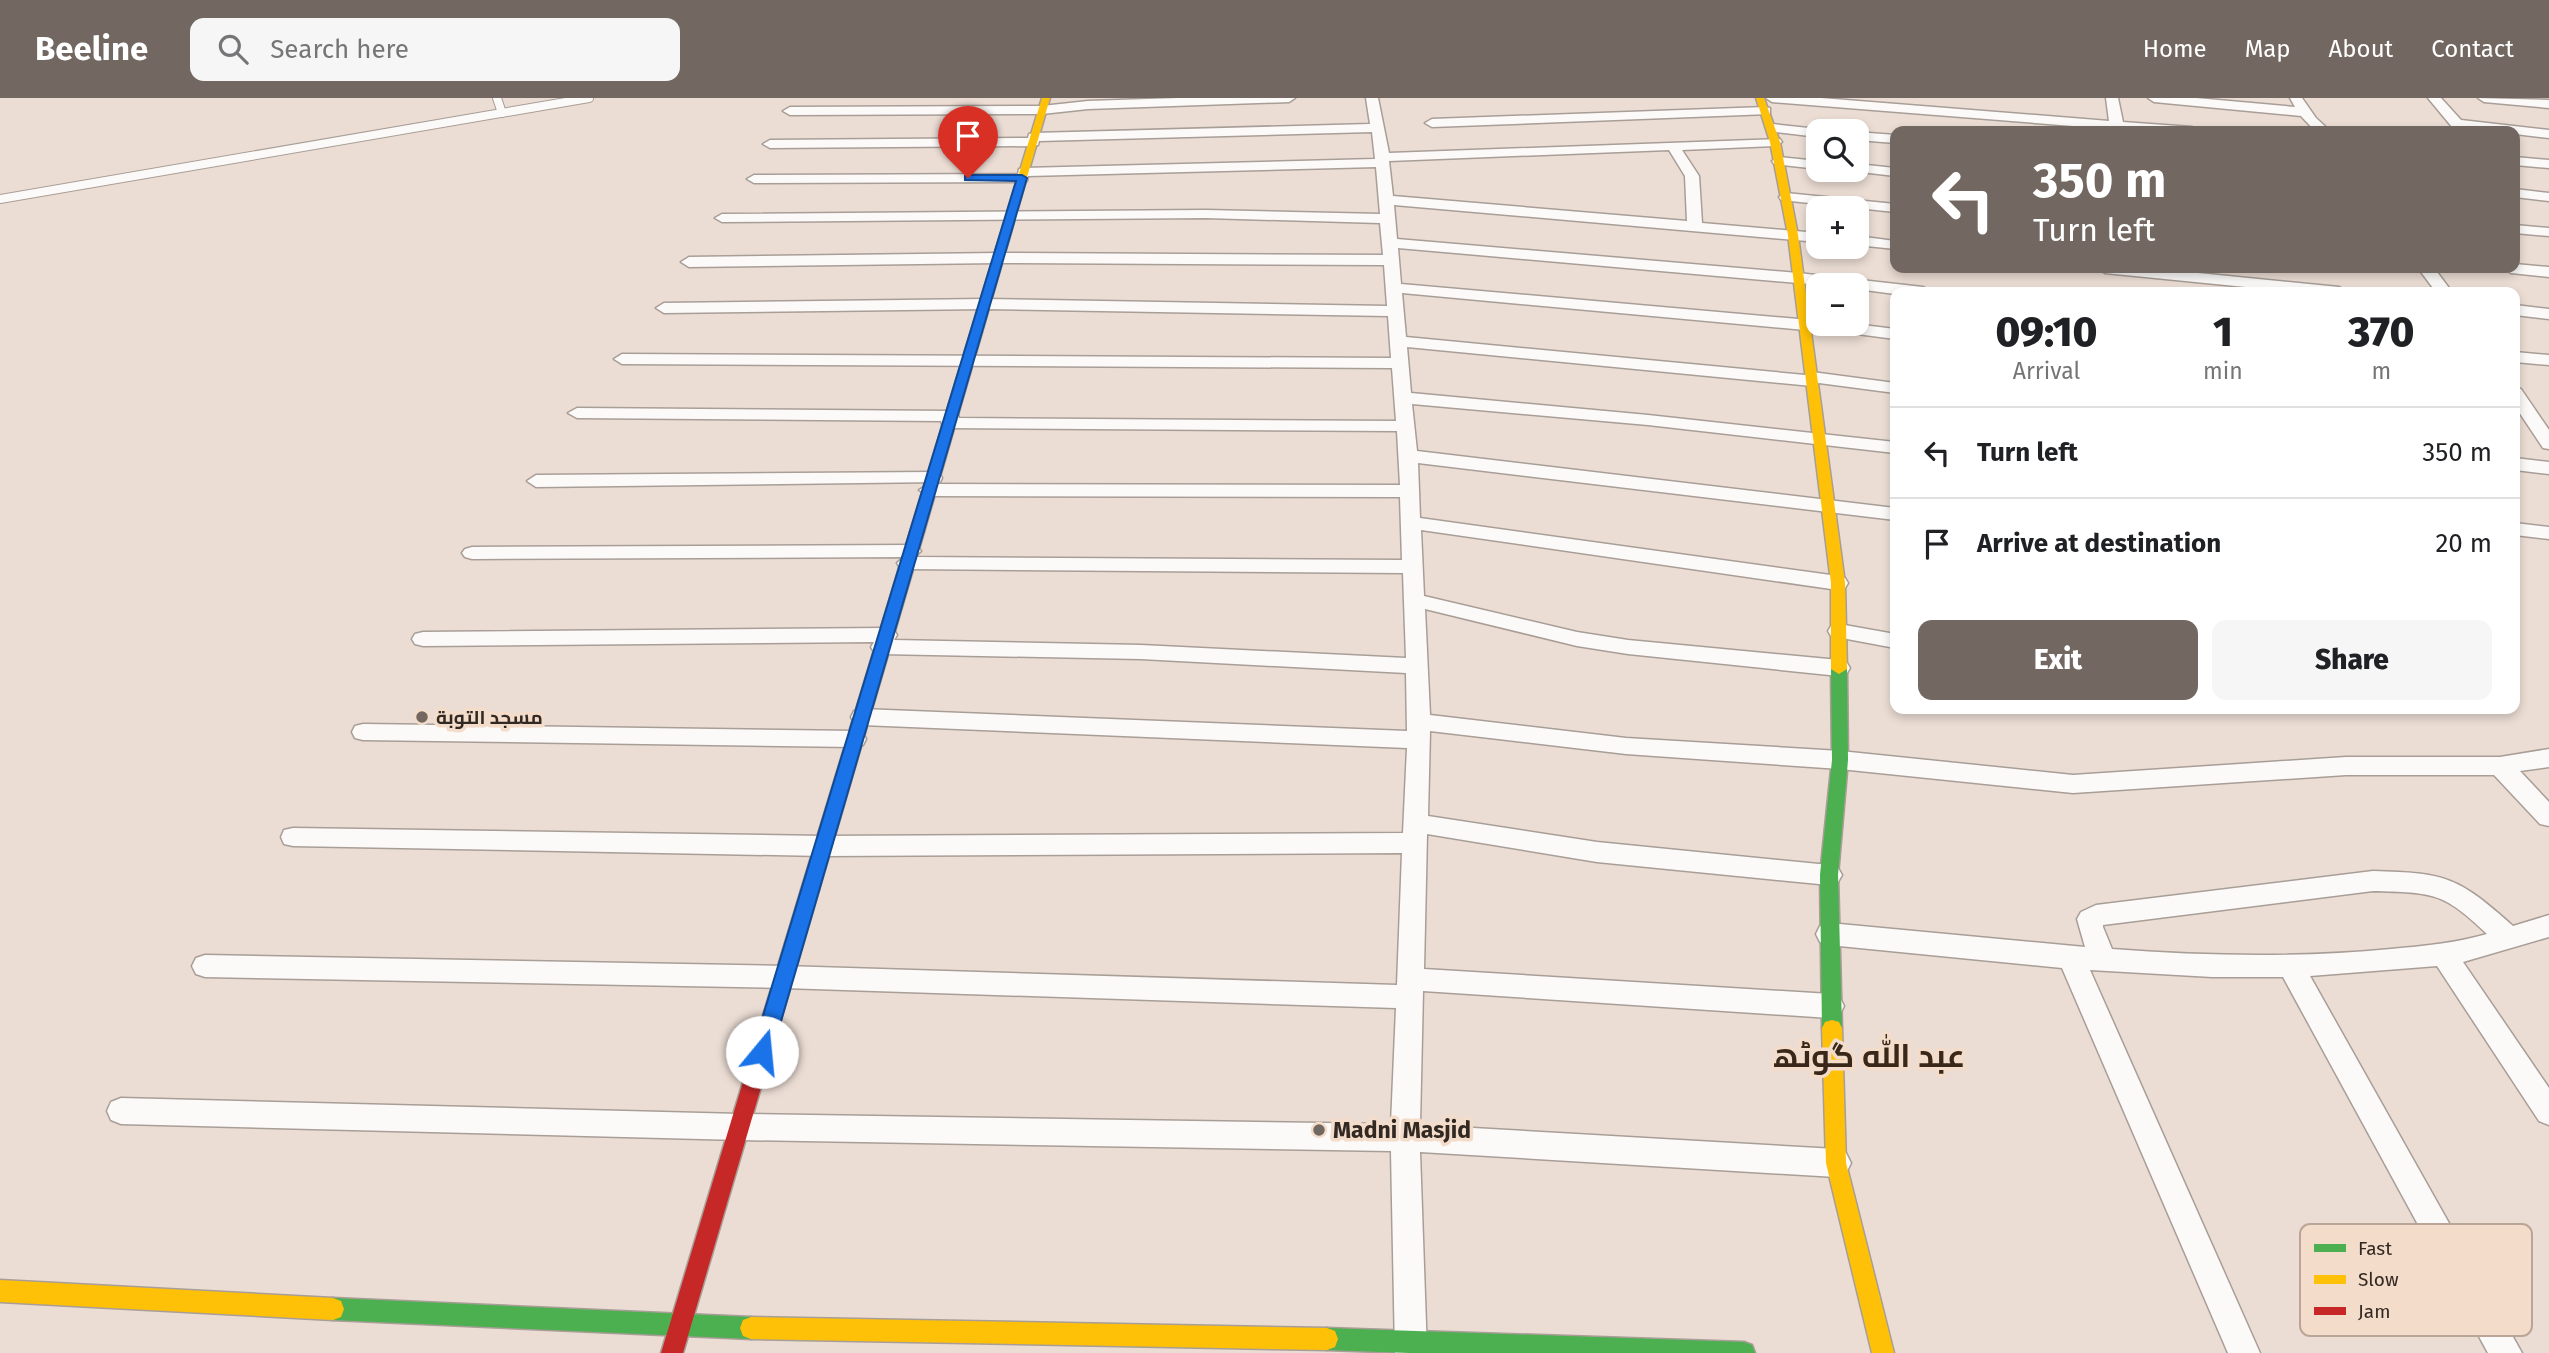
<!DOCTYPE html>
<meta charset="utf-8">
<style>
body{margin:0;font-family:"Fira Sans",Cairo,sans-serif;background:#f6f6f6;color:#202124;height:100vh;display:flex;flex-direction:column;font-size:26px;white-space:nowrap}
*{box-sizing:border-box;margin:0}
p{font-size:23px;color:#757577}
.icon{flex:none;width:38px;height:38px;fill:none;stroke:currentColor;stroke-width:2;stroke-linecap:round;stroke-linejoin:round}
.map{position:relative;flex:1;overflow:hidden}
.sheet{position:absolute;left:1890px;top:189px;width:630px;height:427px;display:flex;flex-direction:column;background:#fff;border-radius:14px;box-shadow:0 4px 10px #0003}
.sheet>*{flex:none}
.guide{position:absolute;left:1890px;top:28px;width:630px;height:147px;border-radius:14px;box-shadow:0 4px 10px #0003;background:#736861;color:#fff;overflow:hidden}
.fabs{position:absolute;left:1806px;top:21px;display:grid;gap:14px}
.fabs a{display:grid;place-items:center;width:63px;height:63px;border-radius:14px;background:#fff;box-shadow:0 4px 10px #0003;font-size:35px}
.pin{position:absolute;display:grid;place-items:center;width:60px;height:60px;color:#fff;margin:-72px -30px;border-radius:50% 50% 50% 0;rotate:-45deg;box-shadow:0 0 7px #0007}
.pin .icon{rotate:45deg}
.me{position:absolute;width:77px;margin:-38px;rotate:17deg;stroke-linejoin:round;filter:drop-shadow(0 0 5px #0008)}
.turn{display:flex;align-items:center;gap:24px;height:147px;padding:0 28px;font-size:32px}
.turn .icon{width:91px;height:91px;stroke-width:2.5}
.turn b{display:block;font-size:49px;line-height:60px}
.eta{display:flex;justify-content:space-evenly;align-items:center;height:119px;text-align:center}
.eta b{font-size:42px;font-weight:800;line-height:49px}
.primary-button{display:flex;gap:14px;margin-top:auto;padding:14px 28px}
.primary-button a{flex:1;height:80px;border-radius:14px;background:#736861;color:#fff;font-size:28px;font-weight:800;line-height:80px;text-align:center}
.primary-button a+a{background:#f6f6f6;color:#202124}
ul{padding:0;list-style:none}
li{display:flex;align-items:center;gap:21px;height:91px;padding:0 28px;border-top:2px solid #e0e0e0}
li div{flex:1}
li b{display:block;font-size:26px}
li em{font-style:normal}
header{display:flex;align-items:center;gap:42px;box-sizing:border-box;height:98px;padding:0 35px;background:#736861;color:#fff}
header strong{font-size:33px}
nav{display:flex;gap:38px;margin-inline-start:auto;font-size:24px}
.search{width:490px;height:63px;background:#f6f6f6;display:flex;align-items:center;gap:18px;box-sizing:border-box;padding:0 24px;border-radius:14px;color:#757577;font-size:26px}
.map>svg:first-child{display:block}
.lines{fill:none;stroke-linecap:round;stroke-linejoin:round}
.lane-casing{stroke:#a89e97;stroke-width:10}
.street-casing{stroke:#a89e97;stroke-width:3}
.fast-casing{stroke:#a89e97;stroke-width:3}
.slow-casing{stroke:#a89e97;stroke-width:3}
.jam-casing{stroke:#a89e97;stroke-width:3}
.lane{stroke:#fcfaf9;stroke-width:8}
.street{fill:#fcfaf9;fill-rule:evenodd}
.fast{fill:#4caf50;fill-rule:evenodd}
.slow{fill:#ffc107;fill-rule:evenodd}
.jam{fill:#c62828;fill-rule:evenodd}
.route{fill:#1a73e8;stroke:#114b97;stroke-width:2}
.poi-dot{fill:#736861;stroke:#f4dccb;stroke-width:2.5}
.labels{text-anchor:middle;stroke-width:7;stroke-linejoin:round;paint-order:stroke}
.poi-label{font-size:19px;font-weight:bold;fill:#322923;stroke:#f4dccb;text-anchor:start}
.near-poi-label{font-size:23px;font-weight:bold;fill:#322923;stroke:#f4dccb;text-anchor:start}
.near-district-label{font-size:32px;font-weight:bold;fill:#39281a;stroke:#f4dccb}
.key{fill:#f4dccb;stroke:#baa699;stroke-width:2}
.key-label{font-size:19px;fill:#322923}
</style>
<header>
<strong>Beeline</strong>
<div class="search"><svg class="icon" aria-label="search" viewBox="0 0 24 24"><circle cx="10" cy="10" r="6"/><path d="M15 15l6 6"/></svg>Search here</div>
<nav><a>Home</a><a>Map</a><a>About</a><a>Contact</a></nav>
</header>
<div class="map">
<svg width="2549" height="1255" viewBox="0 0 2549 1255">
<rect width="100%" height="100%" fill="#ebddd4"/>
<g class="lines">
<defs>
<g id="lane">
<path d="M497,0L502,15"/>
<path d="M0,101L589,0"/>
</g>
<g id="street">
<path d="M1178,0H1295L1289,4L1088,11L1042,16L790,17L783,13L790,9L1042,8L1088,3Z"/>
<path d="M1366,0H1378L1389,55L1780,41L1782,44L1775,48L1682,52L1699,78L1702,125L1818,135V144L1394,107L1397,141L1798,175L1923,189L1931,194L1895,196L1857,191V187H1821L1398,150L1401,186L1798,221L1804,219L1818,221V226H1855L1895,231V241L1811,230L1805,232L1402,195L1406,239L1805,277L1812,274L1895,285V295L1819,285L1812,288L1407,249L1411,295L1648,317L1895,344V355L1648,327L1412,306L1417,353L1895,410V422L1418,365L1420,420L1838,478L1845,480L1848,485L1845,490L1838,492L1421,432L1424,498L1577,534L1628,542L1839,562L1847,565L1850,570L1847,575L1839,578L1628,556L1577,548L1425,511L1430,617L1626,640L1840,653L2073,677L2346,659H2500L2549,651V669L2520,673L2549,704V728L2540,726L2494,677H2346L2073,695L1840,671L1626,656L1430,633L1428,718L1597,744L1829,767L1838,770L1842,777L1838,784L1829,787L1597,764L1427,736L1424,871L1830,896L1840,900L1844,908L1840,916L1830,920L1423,893L1420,1027L1836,1051L1846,1055L1851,1065L1846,1075L1836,1079L1420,1054L1427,1255H1395L1391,1053L740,1042L121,1026L111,1022L107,1013L111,1004L121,1000L740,1016L1391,1026L1396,910L784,890L205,879L196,876L192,868L196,860L205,857L784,868L1397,887L1402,755L823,758L293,748L284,746L281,739L284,732L293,730L823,738L1403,735L1407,650L862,627L854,625L851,619L854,613L862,611L1407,633L1406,575L1141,561L882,556L874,554L871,549L874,544L423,548L415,546L412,541L415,536L423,534L886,530L894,532L897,537L894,542L1141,547L1406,560L1403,475L907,471L900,470L897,465L904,459L472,461L465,459L462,455L465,451L472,449L911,447L918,449L921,453L914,459L1402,462L1400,399L929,398L919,392L929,386L1400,387L1397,333L949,330L943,329L941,323L577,320L568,315L577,310L951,313L957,314L959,320L1396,323L1392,270L622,266L614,261L622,256L1391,260L1388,218L985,211L664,215L656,210L664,205L985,201L1387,208L1384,167L998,165L689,169L681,164L689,159L998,155L1383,157L1380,125L1206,120L722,124L715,120L722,116L1206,112L1380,116L1376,69L1028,78L1027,83L1022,84L754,85L747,81L754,77L1018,76L1019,71L1024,70L1375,61L1372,34L1039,43L1038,47L1033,48L770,50L763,46L770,42L1028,40L1029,36L1034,35L1370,26ZM1669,52L1685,78L1687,123L1393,98L1389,63Z"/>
<path d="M1766,0H1821L2109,23L2106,0H2118L2123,24L2192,29L2199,33H2111V31L1772,4Z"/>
<path d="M2148,0H2196L2295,9L2290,0H2302L2316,20L2330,33H2315L2301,18L2154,4Z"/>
<path d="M2428,0H2441L2461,22L2549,32V40L2515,36V33L2452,29Z"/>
<path d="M2478,0L2549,2V10L2484,4Z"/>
<path d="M1765,9L1770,10V16L1432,29L1425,25L1432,21Z"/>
<path d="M1772,26L1818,31L1824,33H1818V39L1767,33V27Z"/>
<path d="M1857,34L1895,37V45L1857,42Z"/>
<path d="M1779,59L1818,63V71L1774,66L1772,63Z"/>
<path d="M2515,59L2549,62V70L2515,67Z"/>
<path d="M1857,66L1895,70V78L1852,73L1857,72Z"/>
<path d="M2515,91L2549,95V103L2515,99Z"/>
<path d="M1786,95L1895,106V114L1781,102L1779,99Z"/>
<path d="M2515,127L2549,130V138L2515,135Z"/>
<path d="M1857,138L1895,143V151L1857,147Z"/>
<path d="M2515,166L2549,169V179L2511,175L2503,170H2515Z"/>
<path d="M2097,170H2148L2339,189L2347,194H2295L2105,175Z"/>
<path d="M2418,170H2434L2452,194H2436Z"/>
<path d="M2515,207L2549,211V221L2515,217Z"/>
<path d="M2515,254L2549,257V267L2515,264Z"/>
<path d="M2515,290L2521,291L2549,332V351L2543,350L2515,308Z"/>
<path d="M2515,360L2549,364V376L2515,372Z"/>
<path d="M933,374L940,376L942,380L940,384L536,389L527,383L536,377Z"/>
<path d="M2515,425L2549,429V441L2515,437Z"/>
<path d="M1839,526L1895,536V550L1831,538L1828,533L1831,528Z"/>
<path d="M363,626L855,633L863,635L866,641L863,647L855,649L363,642L355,640L352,634L355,628Z"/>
<path d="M2373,773C2447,775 2458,779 2513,828L2549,817V839L2463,864L2549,990V1027L2539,1023L2437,868L2310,878L2522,1255H2488L2283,879H2212L2090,872L2260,1255H2228L2062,870L1829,847L1820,844L1816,836L1820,828L1829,825L2085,849L2077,821L2081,814L2096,807ZM2373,793C2433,795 2442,793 2487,836C2456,845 2424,848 2391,851C2299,860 2204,858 2112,851L2103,829V827Z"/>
</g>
<g id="fast">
<path d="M917,430L924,434L819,792L816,797L810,799L804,797L801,792L910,434Z"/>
<path d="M1839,566L1847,571L1848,662L1838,777L1842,930L1839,936L1832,938L1825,936L1822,930L1820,777L1832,662L1831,571Z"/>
<path d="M333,1200L751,1219L759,1222L762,1230L759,1238L751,1241L333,1222L325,1219L322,1211L325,1203Z"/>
<path d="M1327,1230L1744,1244L1752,1247L1755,1255H1409L1327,1252L1319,1249L1316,1241L1319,1233Z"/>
</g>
<g id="slow">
<path d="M1042,0H1050L924,434L922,437H912L910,434Z"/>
<path d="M1756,0H1764L1780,44L1798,137L1845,485L1847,571L1839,576L1831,571V485L1788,137L1770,44Z"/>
<path d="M1832,922L1839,924L1842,930L1846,1065L1894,1255H1872L1826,1065L1822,930L1825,924Z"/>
<path d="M0,1182L333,1200L341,1203L344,1211L341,1219L333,1222L0,1204Z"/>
<path d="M751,1219L1327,1230L1335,1233L1338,1241L1335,1249L1327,1252L751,1241L743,1238L740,1230L743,1222Z"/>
</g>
<path id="jam" d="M810,785L816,787L819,792L683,1255H661L801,792L804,787Z"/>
</defs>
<use href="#lane" class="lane-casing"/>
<use href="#street" class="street-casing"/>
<use href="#fast" class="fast-casing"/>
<use href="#slow" class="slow-casing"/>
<use href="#jam" class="jam-casing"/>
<use href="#lane" class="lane"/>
<use href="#street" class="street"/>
<use href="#fast" class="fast"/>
<use href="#slow" class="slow"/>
<use href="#jam" class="jam"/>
</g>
<path class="route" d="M968,77H1022L1027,80L772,954L769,960L762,963L755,960L752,954L1016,83L965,82V78Z"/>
<g class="poi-dot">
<circle cx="422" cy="619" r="7"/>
<circle cx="1319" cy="1032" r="7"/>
</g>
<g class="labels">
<g class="poi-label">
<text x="436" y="626">مسجد التوبة</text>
</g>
<g class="near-poi-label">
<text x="1333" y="1040">Madni Masjid</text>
</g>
<g class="near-district-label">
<text x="1869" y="969">عبد الله گوٹھ</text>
</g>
</g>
<rect x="2300" y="1126" width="232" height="112" rx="10" class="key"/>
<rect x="2314" y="1146" width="32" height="8" fill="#4caf50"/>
<rect x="2314" y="1177" width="32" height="9" fill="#ffc107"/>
<rect x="2314" y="1209" width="32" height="8" fill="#c62828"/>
<g class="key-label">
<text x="2358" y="1157">Fast</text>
<text x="2358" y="1188">Slow</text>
<text x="2358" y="1220">Jam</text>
</g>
</svg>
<div class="fabs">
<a><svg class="icon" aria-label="search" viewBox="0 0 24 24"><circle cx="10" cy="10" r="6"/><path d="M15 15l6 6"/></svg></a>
<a>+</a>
<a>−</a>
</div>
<div class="pin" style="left:968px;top:80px;background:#d93025"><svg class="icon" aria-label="arrive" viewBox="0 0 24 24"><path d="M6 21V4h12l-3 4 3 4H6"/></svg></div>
<svg class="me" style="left:762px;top:954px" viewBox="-20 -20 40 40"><circle r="19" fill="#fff"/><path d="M0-13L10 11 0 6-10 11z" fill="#1a73e8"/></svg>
<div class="guide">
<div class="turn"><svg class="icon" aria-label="left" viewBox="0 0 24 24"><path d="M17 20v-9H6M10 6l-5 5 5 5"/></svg><div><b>350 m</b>Turn left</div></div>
</div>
<section class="sheet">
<div class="eta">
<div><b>09:10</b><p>Arrival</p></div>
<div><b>1</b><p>min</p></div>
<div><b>370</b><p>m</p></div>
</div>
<ul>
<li><svg class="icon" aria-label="left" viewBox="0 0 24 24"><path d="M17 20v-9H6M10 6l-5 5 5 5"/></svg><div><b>Turn left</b></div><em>350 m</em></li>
<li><svg class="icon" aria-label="arrive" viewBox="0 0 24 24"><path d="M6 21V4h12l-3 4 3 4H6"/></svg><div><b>Arrive at destination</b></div><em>20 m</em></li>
</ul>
<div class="primary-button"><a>Exit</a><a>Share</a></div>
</section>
</div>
